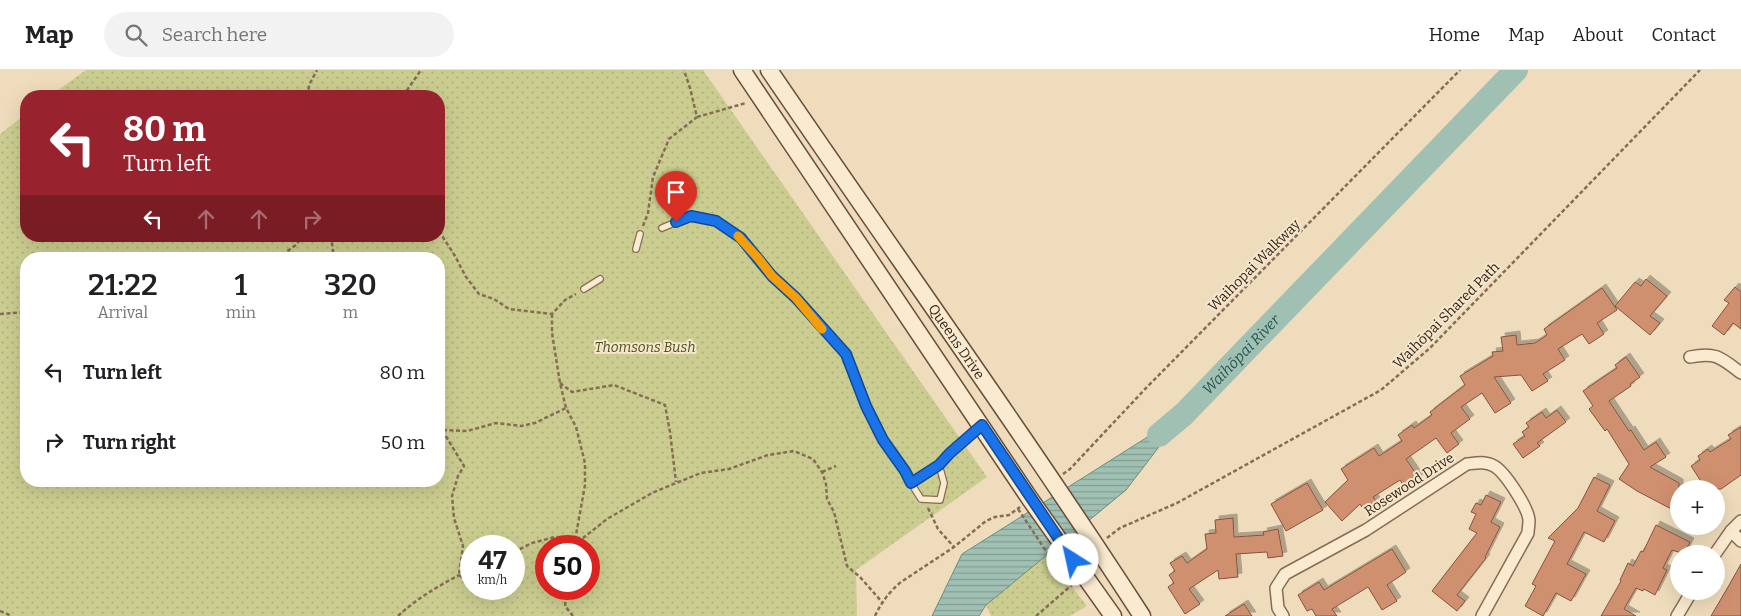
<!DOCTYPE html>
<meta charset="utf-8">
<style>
body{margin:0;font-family:Bitter,serif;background:#f2f2f2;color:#202124;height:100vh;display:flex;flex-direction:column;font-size:19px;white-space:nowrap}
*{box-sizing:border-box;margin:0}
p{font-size:16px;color:#757577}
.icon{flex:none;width:28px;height:28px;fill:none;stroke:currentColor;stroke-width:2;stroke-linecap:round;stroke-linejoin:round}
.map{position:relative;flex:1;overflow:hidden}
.drawer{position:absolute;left:20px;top:182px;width:425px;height:235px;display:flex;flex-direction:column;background:#fff;border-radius:20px;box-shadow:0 5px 20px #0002}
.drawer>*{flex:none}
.guide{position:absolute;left:20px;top:20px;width:425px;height:152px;border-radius:20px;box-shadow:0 5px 20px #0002;background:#98232e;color:#fff;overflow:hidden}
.controls{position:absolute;left:1670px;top:410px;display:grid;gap:10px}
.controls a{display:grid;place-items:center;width:55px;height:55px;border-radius:50%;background:#fff;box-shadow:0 5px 20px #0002;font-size:25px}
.speed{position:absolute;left:460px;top:465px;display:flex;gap:10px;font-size:25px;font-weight:700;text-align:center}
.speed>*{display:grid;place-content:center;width:65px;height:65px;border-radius:50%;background:#fff;box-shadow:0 5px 20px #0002;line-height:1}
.speed small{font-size:12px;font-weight:400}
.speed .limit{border:8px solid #d22;background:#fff;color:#111}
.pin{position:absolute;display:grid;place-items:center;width:42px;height:42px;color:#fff;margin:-51px -21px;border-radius:50% 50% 50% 0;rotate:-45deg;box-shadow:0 0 5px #0007}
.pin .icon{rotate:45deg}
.me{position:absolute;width:55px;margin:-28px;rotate:325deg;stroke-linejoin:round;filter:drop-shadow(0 0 4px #0008)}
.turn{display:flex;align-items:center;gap:18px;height:105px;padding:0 20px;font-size:22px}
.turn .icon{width:65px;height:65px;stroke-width:2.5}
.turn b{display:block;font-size:35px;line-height:42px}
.lanes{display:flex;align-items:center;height:48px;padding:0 20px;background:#0003;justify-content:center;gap:25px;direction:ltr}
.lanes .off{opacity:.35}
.eta{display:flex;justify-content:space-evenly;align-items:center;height:85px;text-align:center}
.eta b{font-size:30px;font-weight:600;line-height:35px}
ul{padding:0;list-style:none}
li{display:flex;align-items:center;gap:15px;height:70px;padding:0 20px}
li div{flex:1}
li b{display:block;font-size:19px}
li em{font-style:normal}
header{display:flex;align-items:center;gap:30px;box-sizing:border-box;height:70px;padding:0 25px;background:#fff;border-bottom:1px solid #e0e0e0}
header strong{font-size:24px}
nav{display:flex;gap:28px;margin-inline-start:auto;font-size:18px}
.search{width:350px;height:45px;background:#f2f2f2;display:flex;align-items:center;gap:12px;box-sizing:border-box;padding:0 18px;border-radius:28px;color:#757577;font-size:19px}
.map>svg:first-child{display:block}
.park{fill:url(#park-dots);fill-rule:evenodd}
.water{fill:url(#water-rules);stroke:#688e81}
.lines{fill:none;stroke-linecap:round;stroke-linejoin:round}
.river{stroke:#a0c0b4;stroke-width:24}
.building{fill:#cf9070;stroke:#87523a;filter:url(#shadow)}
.lane-casing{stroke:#876c55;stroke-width:8}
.street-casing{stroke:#876c55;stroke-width:14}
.secondary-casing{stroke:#694d39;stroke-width:19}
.path{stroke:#876c55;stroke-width:2.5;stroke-dasharray:4 2.5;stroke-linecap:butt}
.lane{stroke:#faeacf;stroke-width:5.5}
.street{stroke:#faeacf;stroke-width:11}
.secondary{stroke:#faeacf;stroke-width:16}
.route-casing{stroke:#114b97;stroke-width:12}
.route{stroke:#1a73e8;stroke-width:9}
.slow{stroke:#f59e0b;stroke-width:9}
.labels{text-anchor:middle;stroke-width:4;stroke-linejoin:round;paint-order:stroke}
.street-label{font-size:14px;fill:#36261b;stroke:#f6e7cc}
.park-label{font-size:14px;font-style:italic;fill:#4a5320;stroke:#f6e7cc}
.water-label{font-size:15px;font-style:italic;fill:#295650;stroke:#f6e7cc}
</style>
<header>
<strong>Map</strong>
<div class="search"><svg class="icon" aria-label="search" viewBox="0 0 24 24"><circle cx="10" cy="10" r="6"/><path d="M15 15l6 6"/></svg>Search here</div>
<nav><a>Home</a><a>Map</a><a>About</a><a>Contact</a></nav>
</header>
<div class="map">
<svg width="1741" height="546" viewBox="0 0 1741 546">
<defs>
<pattern id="park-dots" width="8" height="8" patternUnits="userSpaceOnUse" patternTransform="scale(1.25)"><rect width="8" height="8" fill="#cbcd90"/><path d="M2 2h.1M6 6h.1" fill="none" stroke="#afb07c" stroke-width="1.8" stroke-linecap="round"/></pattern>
<pattern id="water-rules" width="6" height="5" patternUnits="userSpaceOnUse" patternTransform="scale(1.25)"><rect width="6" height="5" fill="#a0c0b4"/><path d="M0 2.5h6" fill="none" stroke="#839c92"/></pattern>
<filter id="shadow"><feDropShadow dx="4" dy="-4" stdDeviation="0" flood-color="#0004"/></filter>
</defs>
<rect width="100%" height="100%" fill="#efdcbc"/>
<g class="park">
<path d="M86,0H703L987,407L856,500L857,546H0V64L26,44V166H439V26H50ZM26,189H439V411H26ZM471,476H514V519H471ZM546,476H589V519H546Z"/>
<path d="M1047,485L1087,536L1070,546H991L986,535Z"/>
</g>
<path class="water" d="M1184,344L1126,420L986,535L979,546H932L962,484Z"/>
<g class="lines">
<path class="river" id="s1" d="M1159,365L1184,344L1516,0"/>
</g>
<g class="building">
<path d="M1646,209L1667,226L1650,246L1660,253L1650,265L1615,236L1635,212L1641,216Z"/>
<path d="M1735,217L1741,222V259L1733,253L1724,265L1712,256L1729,233L1724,230Z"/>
<path d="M1602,218L1617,240L1597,253L1604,264L1589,274L1582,264L1558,279L1565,290L1543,304L1548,311L1532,321L1521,305L1494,307L1511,333L1495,343L1482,323L1461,337L1470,349L1451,363L1459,374L1447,383L1436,368L1406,389L1419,408L1405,418L1400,410L1373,427L1376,431L1363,439L1360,434L1342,451L1325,432L1348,410L1341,399L1374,378L1379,386L1402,371L1398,365L1412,355L1414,358L1432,345L1430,342L1465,315L1460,306L1493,286L1492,282L1503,281L1501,267L1516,265L1517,275L1535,273L1547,265L1544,259Z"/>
<path d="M1626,287L1640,307L1630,314L1631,316L1609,331L1629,361L1631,360L1644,380L1656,372L1666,387L1650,397L1679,413V443L1637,421L1619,409L1629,394L1607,359L1605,361L1589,339L1593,336L1583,321L1617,298L1615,295Z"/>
<path d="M1557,340L1566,352L1537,373L1540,376L1523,388L1513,374L1525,366L1522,362L1529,357L1526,353L1542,342L1546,348Z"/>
<path d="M1741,357V405L1721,419H1706L1691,396L1700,390L1698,386L1708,379L1710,382L1731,369L1728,365Z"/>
<path d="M1594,407L1610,415L1597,441L1615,451L1604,472L1584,462L1567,494L1586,504L1571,531L1556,523L1543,546L1525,536L1536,516L1532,514L1555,471L1548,468L1578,438Z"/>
<path d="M1307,413L1323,440L1286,461L1271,434Z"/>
<path d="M1486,425L1501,432L1491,452L1500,457L1485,487L1486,488L1457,525L1465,531L1457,541L1432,521L1477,463L1469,459L1476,444L1471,442L1476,433L1481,435Z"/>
<path d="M1233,448L1234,467L1264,465L1263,462L1278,459L1283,486L1268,488L1267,482L1236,484L1238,507L1219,509L1218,500L1189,519L1200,534L1185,544L1168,517L1174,513L1169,505L1175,501L1170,493L1182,486L1187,493L1207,479L1205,464L1216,463L1215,450Z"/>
<path d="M1656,455L1690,472L1684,484L1672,480L1663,498L1667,500L1655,525L1644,519L1643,521L1636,518L1624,539L1636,546H1601L1621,511L1620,510L1628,493L1633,496L1641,481L1643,482Z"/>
<path d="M1392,479L1406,502L1387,515L1397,531L1382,540L1368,517L1332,539L1337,546H1316L1312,539L1307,541L1298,525L1319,512L1324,520Z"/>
<path d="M1741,494V546H1711L1728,517Z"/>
<path d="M1244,534L1252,546H1225Z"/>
</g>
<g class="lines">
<defs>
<g id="lane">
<path d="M662,158L691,146L716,151L741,168L772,206L796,229L846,284L866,336L883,370L905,401L911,413L939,395L950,383L980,357"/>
<path d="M636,179L640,164"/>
<path d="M584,219L600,209"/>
<path d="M911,413L921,429L940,430L944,413L939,395"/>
</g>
<g id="street">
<path d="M1690,287C1716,282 1720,287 1741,303"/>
<path d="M1731,461L1741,471"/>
<path d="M1715,484L1731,461L1741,451"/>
<path d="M1283,546L1278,538L1276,518L1285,504L1366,460L1467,394C1476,393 1485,391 1494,396C1505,402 1529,439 1529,451C1529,455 1528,460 1528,463L1482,546"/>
<path d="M1677,546L1692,521"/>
</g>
<g id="secondary">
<path d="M742,0L1030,429L1113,546"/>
<path id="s2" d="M769,0C893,182 1022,361 1142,546"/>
</g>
</defs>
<use href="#lane" class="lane-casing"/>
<use href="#street" class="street-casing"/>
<use href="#secondary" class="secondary-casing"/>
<g class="path">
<path d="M308,26L309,15L317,0"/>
<path d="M403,26L421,0"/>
<path d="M697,47L746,33"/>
<path d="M643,156L648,143L653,107L669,69L697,47L690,18L684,0"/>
<path d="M439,161L455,186L466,207L479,224L494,229L509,239L552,244L565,230L576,224"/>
<path d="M310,166L331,170"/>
<path d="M331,166L334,189"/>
<path d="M277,189L297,174L302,166"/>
<path d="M0,244L26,242"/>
<path d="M552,244V263L560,313L566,338L576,357L585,393V415L574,476"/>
<path d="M560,313L572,322L614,315L665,335L670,362L676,412"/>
<path d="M439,355L464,396L458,406L452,426L454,448L463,476L459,505"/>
<path d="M443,360L467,361L496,353L521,356L535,353L566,338"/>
<path d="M822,402L836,396"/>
<path d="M1063,404L1070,399L1147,317L1460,0"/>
<path d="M928,438L938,459L954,477"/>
<path d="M1018,439L1048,484L1072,516"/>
<path d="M1107,468L1120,458L1177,433L1381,320L1430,278L1700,0"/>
<path d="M514,482L532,473L555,467L583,468L607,449L652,423L681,411L701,403L729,399L768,385L794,381L813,389L822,402L826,414L827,429L834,442L847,496L860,507L882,532"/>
<path d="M459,505L471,514"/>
<path d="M567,519L565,536L573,546"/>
<path d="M0,541L12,546"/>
<path d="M398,546C416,529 437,517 459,505"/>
<path d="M875,546C881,533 889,522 901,512L954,477L986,451L995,447L1009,445L1020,437"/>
<path d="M1036,546L1073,514"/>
</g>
<use href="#lane" class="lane"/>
<use href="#street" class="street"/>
<use href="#secondary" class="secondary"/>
</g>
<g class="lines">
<defs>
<path id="route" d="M676,152L691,146L716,151L741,168L772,206L796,228L846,284L866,336L883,370L905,401L911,413L939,395L950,383L982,355L1073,490"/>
</defs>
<use href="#route" class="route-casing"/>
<use href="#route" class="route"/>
<path class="slow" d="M738,166L758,188L772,206L796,228L822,259"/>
</g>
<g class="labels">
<g class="street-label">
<text transform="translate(1254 195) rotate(-45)" y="5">Waihopai Walkway</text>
<text transform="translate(1446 245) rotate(-45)" y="5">Waihōpai Shared Path</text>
<text dy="5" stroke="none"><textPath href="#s2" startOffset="330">Queens Drive</textPath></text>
<text transform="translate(1409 414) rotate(-33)" y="5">Rosewood Drive</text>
</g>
<g class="park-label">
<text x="645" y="282">Thomsons Bush</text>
</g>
<g class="water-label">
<text dy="5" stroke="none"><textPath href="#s1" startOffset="115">Waihōpai River</textPath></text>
</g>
</g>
</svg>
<div class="controls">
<a>+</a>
<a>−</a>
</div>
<div class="speed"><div>47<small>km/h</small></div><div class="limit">50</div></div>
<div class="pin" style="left:676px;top:152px;background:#d93025"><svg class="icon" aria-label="arrive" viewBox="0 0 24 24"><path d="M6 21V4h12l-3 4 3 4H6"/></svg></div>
<svg class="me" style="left:1073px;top:490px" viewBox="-20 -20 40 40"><circle r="19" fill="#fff"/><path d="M0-13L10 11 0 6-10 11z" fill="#1a73e8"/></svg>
<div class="guide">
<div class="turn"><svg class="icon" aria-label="left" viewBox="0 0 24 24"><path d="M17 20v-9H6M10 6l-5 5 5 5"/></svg><div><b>80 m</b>Turn left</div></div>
<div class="lanes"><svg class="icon" aria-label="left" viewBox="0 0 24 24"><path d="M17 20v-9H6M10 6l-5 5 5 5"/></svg><svg class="icon off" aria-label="ahead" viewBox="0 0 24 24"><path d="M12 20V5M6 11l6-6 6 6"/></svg><svg class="icon off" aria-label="ahead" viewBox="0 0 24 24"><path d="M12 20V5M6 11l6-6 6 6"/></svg><svg class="icon off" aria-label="right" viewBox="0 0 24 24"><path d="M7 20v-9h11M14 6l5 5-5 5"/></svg></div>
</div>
<section class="drawer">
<div class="eta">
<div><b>21:22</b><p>Arrival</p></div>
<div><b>1</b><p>min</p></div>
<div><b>320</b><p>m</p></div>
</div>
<ul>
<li><svg class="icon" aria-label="left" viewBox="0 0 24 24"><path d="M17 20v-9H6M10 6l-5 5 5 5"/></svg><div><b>Turn left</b></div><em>80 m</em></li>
<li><svg class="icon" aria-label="right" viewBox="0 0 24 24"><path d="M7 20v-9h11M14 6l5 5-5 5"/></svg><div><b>Turn right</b></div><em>50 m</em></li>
</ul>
</section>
</div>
